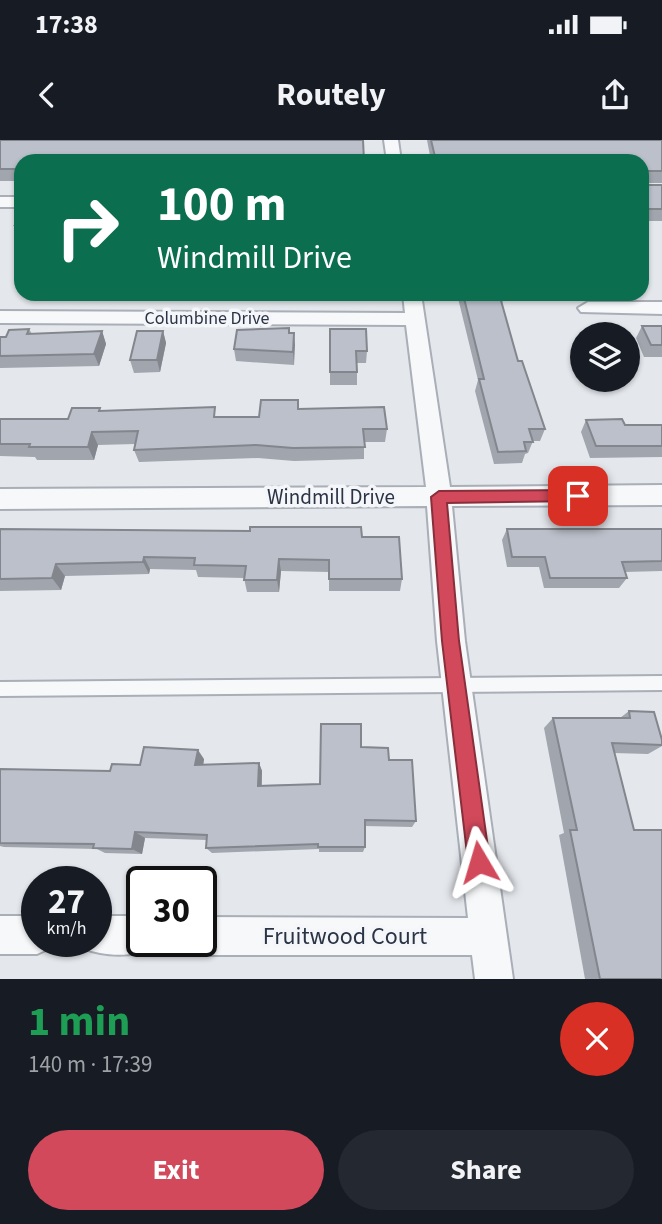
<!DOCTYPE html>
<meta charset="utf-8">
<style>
body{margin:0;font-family:"Source Sans 3",sans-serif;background:#242831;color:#f1f3f6;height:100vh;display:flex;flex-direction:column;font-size:26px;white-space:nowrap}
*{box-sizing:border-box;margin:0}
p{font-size:23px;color:#9ea1a6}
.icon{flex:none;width:38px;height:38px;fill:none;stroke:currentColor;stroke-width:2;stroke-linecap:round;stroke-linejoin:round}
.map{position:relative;height:839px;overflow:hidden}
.side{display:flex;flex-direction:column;background:#171b24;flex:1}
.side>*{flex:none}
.guide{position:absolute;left:14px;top:14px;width:635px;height:147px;border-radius:21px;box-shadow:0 2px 5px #0004;background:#0b6e4f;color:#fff;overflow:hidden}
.controls{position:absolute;left:570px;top:182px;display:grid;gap:14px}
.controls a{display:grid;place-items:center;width:70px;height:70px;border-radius:50%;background:#171b24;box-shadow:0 2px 5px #0004;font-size:35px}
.speed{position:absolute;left:21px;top:726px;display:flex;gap:14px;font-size:35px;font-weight:700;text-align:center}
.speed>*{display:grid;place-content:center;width:91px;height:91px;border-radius:50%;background:#171b24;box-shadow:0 2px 5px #0004;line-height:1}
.speed small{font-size:18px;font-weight:400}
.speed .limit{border:4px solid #111;border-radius:10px;background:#fff;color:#111}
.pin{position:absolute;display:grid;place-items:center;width:60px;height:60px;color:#fff;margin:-30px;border-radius:14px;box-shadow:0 4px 10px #0006}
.me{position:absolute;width:77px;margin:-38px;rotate:353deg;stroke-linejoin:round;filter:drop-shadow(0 0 5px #0008)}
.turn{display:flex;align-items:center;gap:24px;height:147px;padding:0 28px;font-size:32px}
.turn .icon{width:91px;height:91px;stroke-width:2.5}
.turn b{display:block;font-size:49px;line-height:60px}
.round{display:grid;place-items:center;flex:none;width:74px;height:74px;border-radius:37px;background:#242831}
.headline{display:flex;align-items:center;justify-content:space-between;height:119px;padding:0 28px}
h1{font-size:42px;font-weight:700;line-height:52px;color:#1e9e55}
.cta{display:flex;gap:14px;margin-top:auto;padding:14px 28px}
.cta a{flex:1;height:80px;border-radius:42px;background:#d1495b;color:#fff;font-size:28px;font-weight:700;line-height:80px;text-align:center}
.cta a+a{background:#242831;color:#f1f3f6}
.status{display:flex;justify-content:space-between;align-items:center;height:49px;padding:0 35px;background:#171b24;direction:ltr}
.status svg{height:19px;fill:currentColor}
header{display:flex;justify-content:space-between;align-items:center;height:91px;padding:0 28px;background:#171b24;font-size:32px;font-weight:700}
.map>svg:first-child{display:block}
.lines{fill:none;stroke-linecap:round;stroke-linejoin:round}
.service-casing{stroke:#a9aeb7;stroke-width:4}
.minor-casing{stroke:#a9aeb7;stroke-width:4}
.service{fill:#f7f8fa;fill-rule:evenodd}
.minor{fill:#f7f8fa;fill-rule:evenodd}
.wall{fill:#a1a5ae}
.shaded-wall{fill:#83868d}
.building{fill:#bbc0ca;stroke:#83868d;stroke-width:2}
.route{fill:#d1495b;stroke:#882f3b;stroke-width:2}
.labels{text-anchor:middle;stroke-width:7;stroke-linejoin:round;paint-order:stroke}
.far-street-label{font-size:18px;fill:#2b3445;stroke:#f4f6f9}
.street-label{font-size:21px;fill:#2b3445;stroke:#f4f6f9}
.near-street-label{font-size:24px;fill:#2b3445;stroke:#f4f6f9}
</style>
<div class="status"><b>17:38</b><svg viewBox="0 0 49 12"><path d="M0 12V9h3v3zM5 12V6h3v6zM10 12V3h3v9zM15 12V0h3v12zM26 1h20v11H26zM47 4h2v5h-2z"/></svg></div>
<header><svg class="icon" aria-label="back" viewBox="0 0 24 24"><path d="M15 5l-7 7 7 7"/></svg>Routely<svg class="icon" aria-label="share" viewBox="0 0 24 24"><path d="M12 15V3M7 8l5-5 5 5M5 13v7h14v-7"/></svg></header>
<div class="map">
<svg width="662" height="839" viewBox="0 0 662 839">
<rect width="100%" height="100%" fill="#e4e7ec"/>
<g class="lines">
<defs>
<path id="service" d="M662,536V550L0,556V542Z"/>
<g id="minor">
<path d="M384,0H398L401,21H387Z"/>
<rect x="0" y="57" width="21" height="10"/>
<path d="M403,154H421L450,347L662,345V365L452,366L465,501L513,839H475L472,815H201L188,809L185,802H201V777L468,778L437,501L427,366L0,369V349L426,347L406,185L0,183V171L405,173Z"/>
<path d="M588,162H662V174L581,172L578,168Z"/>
<path d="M0,776H37V802H53L50,808L37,814H0Z"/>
<path d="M96,776H142V802H158L155,808C134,817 104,817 83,808L80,802H96Z"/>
</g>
</defs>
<use href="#service" class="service-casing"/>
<use href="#minor" class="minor-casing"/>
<use href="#service" class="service"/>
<use href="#minor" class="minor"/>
</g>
<g class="wall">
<path d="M0,0L21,21V41H0Z"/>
<path d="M427,0H662V43H645V45H662V81H642V21H431Z"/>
<path d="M21,75V98H20L15,85Z"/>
<path d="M457,154H503V157L502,164L518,221L545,289L540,301H533L528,313L525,314L522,323L494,324L475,251L478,240Z"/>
<path d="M642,186H662V217H644L636,198Z"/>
<path d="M29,189L32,194L102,191L106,204L99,226L0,228V197H6Z"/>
<path d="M330,189L367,211L366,223H357V245H330Z"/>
<path d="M163,191L166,203L160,232L134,233L130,220Z"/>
<path d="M290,193H294V225L236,221L234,209Z"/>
<path d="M298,260L299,269L387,289L385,302H364V319L294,321L258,318L139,322L134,310L135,304L98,305L94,320H37L35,317L0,316V279H68L101,271L217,277H259Z"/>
<path d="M586,280L625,285H662V317L590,318L581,292Z"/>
<path d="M0,389L362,397L402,439L400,451H329V432L281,431L279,452H247L244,438L198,437L196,430L150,429L149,434L65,436L61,450L0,451Z"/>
<path d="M507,389H662V431L625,432L627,438L619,448H544L539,427H507L502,400Z"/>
<path d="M629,571L662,600V606L648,614L614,613L662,839H585L559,695L564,693L544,588L553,578H620Z"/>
<path d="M361,607L389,620L416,681L412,687L365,686V707L363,712H319V709L212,713L206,708V700L145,698L142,714L105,713L97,709L4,707L0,706V629L110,631L140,625L204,619L203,625L259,623L262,631V645L320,644Z"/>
</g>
<g class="shaded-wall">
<path d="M102,191L106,204L99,226L94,214Z"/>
<path d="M163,191L166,203L160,232L157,220Z"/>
<path d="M294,193L295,205L294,225L293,212Z"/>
<path d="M92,292L98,305L94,320L88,307Z"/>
<path d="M144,417L150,429L149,434L143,422Z"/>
<path d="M279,419L281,431L279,452L277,440Z"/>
<path d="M56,424L65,436L61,450L52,438Z"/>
<path d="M198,610L204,619L202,634L195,625Z"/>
<path d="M259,623L262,631L261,653L258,646Z"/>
<path d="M135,692L145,698L142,714L132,709Z"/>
</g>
<g class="building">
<path d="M0,0H363L364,21H21V29H0Z"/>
<path d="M431,0H662V31H645V45H662V69H642V21L463,16L465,21H436Z"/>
<path d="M21,75V85H15Z"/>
<path d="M463,154H503V157H500L518,221H522L545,289H529L533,302H524L526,311L498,312L479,239H484Z"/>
<path d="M642,186H662V205H651Z"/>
<path d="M289,188V193H294L293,212L234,209L237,190Z"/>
<path d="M29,189L27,194L102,191L94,214L0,216V197H6L9,190Z"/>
<path d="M330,189H366L367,211H356L357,232H330Z"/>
<path d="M137,191H163L157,220H130Z"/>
<path d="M261,260H298V269L384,267L387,289H363L365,307L293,308L256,305L134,310L138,291L92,292L88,307H29L30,304H0V279H68L72,268H100L99,271L215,267L214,277H259Z"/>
<path d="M622,279L625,285H662V306H596L586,280Z"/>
<path d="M250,387H361L362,397H399L402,439H329V420L279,419L277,440H244L246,426L194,425L195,418L144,417L143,422L56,424L52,438L0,439V389L250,391Z"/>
<path d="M507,389H662V421L622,422L627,438H550L545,417H512Z"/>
<path d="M629,571L654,572L662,600V605L612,603L634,690H662V839H600L570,690H577L553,578H630Z"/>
<path d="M321,584H361V607L388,608L389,620H412L416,681L365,680V707H318V704L206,708L207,695L135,692L132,709L93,708L94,704L0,703V629L110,631L112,624L140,625L144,607L198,610L195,625L259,623L258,646L320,644Z"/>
</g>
<path class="route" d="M578,350L586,356L578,361L447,363L459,501L490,722L486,729L479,732L471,729L468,722L442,501L431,357L439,351Z"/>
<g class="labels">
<g class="far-street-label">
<text x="207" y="184">Columbine Drive</text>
</g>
<g class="street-label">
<text x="331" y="364">Windmill Drive</text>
</g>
<g class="near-street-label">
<text x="345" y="804">Fruitwood Court</text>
</g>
</g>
</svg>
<div class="controls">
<a><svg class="icon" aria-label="layers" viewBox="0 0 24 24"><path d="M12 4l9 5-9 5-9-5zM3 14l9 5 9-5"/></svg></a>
</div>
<div class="speed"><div>27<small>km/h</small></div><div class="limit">30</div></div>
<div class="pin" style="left:578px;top:356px;background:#d93025"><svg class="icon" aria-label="arrive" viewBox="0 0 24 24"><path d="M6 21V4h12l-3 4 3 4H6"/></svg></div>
<svg class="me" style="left:479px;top:722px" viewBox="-20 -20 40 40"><path d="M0-17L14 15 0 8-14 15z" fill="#d1495b" stroke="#fff" stroke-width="4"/></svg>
<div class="guide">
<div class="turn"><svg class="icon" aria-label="right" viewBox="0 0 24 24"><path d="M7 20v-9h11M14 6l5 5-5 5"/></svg><div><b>100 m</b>Windmill Drive</div></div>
</div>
</div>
<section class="side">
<div class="headline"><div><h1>1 min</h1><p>140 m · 17:39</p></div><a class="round" style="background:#d93025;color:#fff"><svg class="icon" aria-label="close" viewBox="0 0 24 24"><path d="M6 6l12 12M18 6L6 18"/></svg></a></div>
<div class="cta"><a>Exit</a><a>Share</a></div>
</section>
